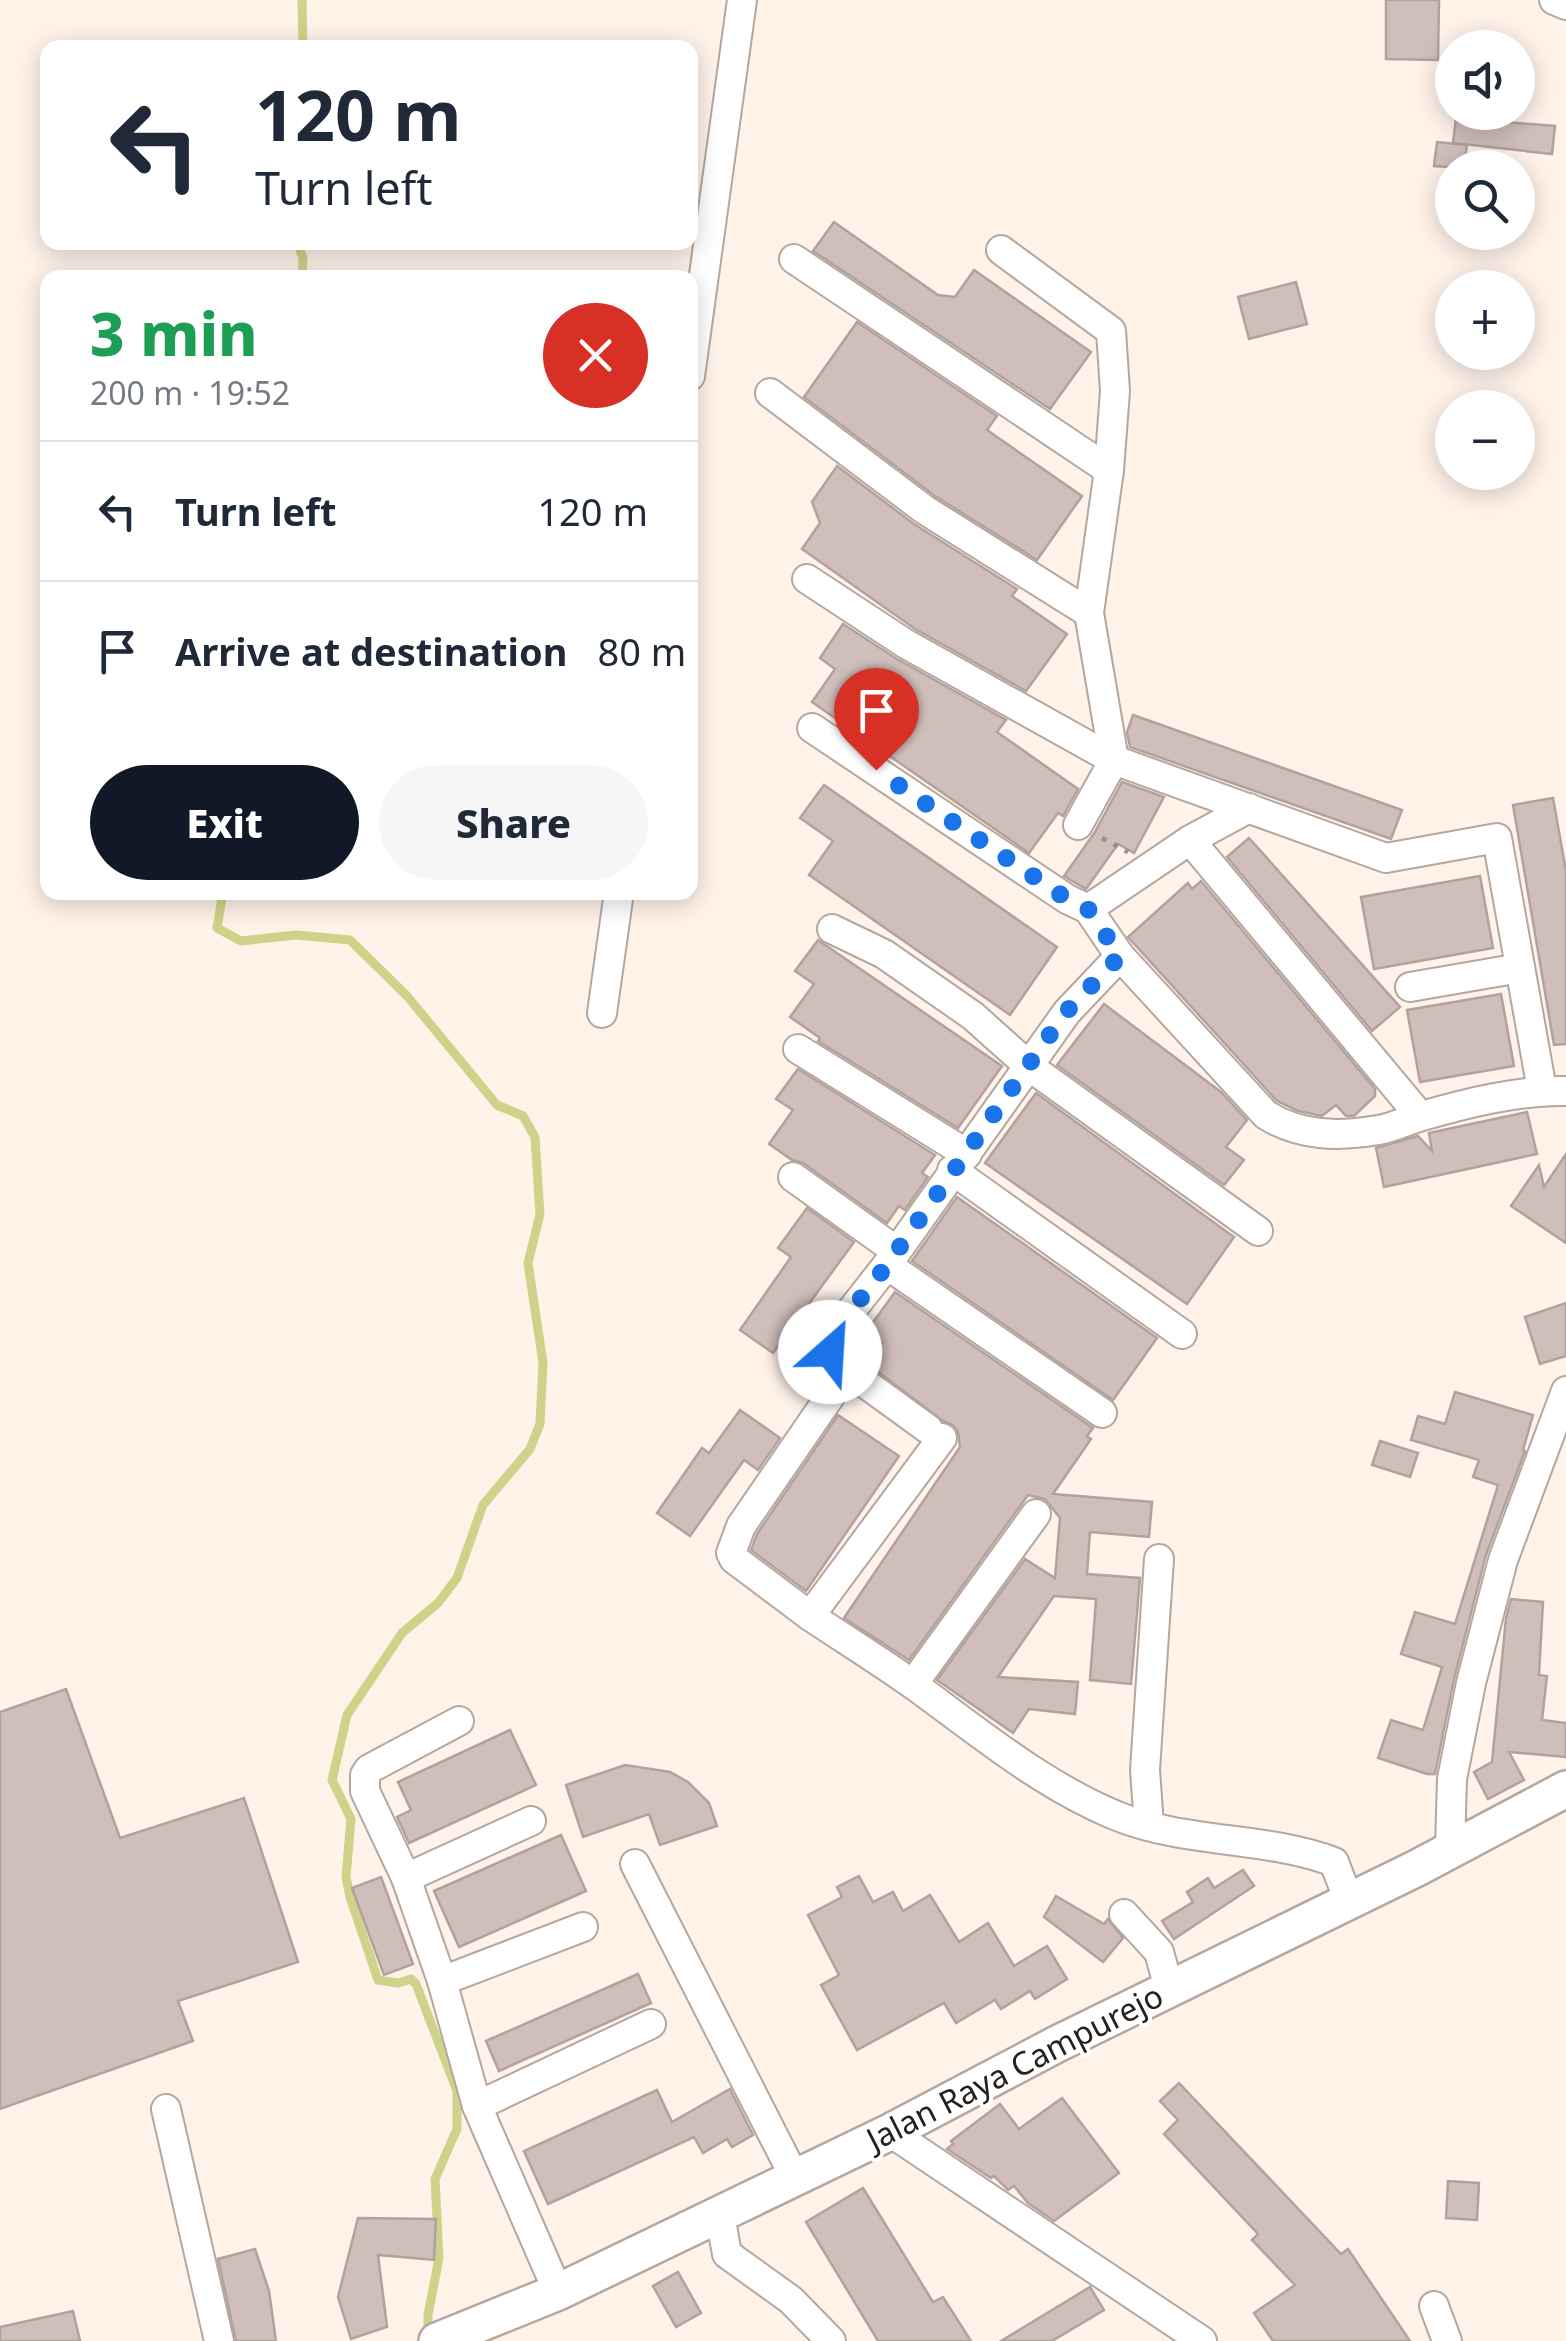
<!DOCTYPE html>
<meta charset="utf-8">
<style>
body{margin:0;font-family:"Noto Sans",sans-serif;background:#f6f6f7;color:#1f2937;height:100vh;display:flex;flex-direction:column;font-size:38px;white-space:nowrap}
*{box-sizing:border-box;margin:0}
p{font-size:32px;color:#747a83}
.icon{flex:none;width:55px;height:55px;fill:none;stroke:currentColor;stroke-width:2;stroke-linecap:round;stroke-linejoin:round}
.map{position:relative;flex:1;overflow:hidden}
.side{position:absolute;left:40px;top:270px;width:658px;height:630px;display:flex;flex-direction:column;background:#fff;border-radius:20px;box-shadow:0 5px 25px #0003}
.side>*{flex:none}
.banner{position:absolute;left:40px;top:40px;width:658px;height:210px;border-radius:20px;box-shadow:0 5px 25px #0003;background:#fff;color:#1f2937;overflow:hidden}
.controls{position:absolute;left:1435px;top:30px;display:grid;gap:20px}
.controls a{display:grid;place-items:center;width:100px;height:100px;border-radius:50%;background:#fff;box-shadow:0 5px 25px #0003;font-size:50px}
.pin{position:absolute;display:grid;place-items:center;width:85px;height:85px;color:#fff;margin:-102px -42px;border-radius:50% 50% 50% 0;rotate:-45deg;box-shadow:0 0 10px #0007}
.pin .icon{rotate:45deg}
.me{position:absolute;width:110px;margin:-55px;rotate:26deg;stroke-linejoin:round;filter:drop-shadow(0 0 8px #0008)}
.turn{display:flex;align-items:center;gap:35px;height:210px;padding:0 50px;font-size:45px}
.turn .icon{width:130px;height:130px;stroke-width:2.5}
.turn b{display:block;font-size:70px;line-height:85px}
.round{display:grid;place-items:center;flex:none;width:105px;height:105px;border-radius:52px;background:#f6f6f7}
.summary{display:flex;align-items:center;justify-content:space-between;height:170px;padding:0 50px}
h1{font-size:60px;font-weight:800;line-height:75px;color:#1e9e55}
.cta{display:flex;gap:20px;margin-top:auto;padding:20px 50px}
.cta a{flex:1;height:115px;border-radius:60px;background:#111827;color:#fff;font-size:40px;font-weight:800;line-height:115px;text-align:center}
.cta a+a{background:#f6f6f7;color:#1f2937}
ul{padding:0;list-style:none}
li{display:flex;align-items:center;gap:30px;height:140px;padding:0 50px;border-top:2px solid #e0e1e3}
li div{flex:1}
li b{display:block;font-size:38px}
li em{font-style:normal}
.map>svg:first-child{display:block}
.lines{fill:none;stroke-linecap:round;stroke-linejoin:round}
.stream{stroke:#cfd389;stroke-width:9}
.building{fill:#d0beba;stroke:#b3a19e;stroke-width:2.5}
.minor-casing{stroke:#b5a79e;stroke-width:32}
.major-casing{stroke:#b5a79e;stroke-width:40}
.path{stroke:#99918a;stroke-width:5;stroke-dasharray:5 8;stroke-linecap:butt}
.minor{stroke:#fff;stroke-width:28}
.major{stroke:#fff;stroke-width:35}
.route{stroke:#1a73e8;stroke-width:18;stroke-dasharray:0 32.4}
.labels{text-anchor:middle;stroke-width:8;stroke-linejoin:round;paint-order:stroke}
.street-label{font-size:32px;fill:#26211d;stroke:#fff}
</style>
<div class="map">
<svg width="1566" height="2341" viewBox="0 0 1566 2341">
<rect width="100%" height="100%" fill="#fef2e9"/>
<g class="lines">
<g class="stream">
<path d="M302,0L303,48"/>
<path d="M297,242L303,258L302,278"/>
<path d="M223,892L217,928L241,941L296,935L350,940L407,996L497,1105L523,1116L535,1137L540,1214L528,1263L543,1363L540,1424L530,1449L483,1505L457,1578L438,1603L402,1633L347,1715L332,1780L351,1819L346,1877L350,1897L378,1980L398,1983L411,1979L416,1984L457,2091V2129L435,2179L439,2258L428,2315V2338"/>
</g>
</g>
<g class="building">
<path d="M1386,0H1439L1438,60L1386,59Z"/>
<path d="M1456,118L1555,126L1552,154L1453,143Z"/>
<path d="M1437,142L1467,145L1464,168L1434,166Z"/>
<path d="M834,222L938,295L955,297L974,270L1091,352L1050,409L813,251Z"/>
<path d="M1296,282L1307,324L1249,339L1238,297Z"/>
<path d="M857,322L997,416L987,430L1082,496L1037,560L935,496L804,397Z"/>
<path d="M837,466L914,524L1017,589L1012,596L1067,634L1026,691L915,629L802,549L820,523L812,502Z"/>
<path d="M843,624L897,659L1006,720L997,732L1078,789L1063,816L1058,813L1029,853L812,702L835,669L820,658Z"/>
<path d="M1133,715L1402,810L1391,839L1130,747L1127,732Z"/>
<path d="M1122,782L1164,797L1134,853L1118,844L1086,889L1064,876L1095,832Z"/>
<path d="M824,785L1057,947L1010,1015L809,875L833,841L800,818Z"/>
<path d="M1553,798L1566,871V1044L1554,1045L1513,805Z"/>
<path d="M1249,838L1400,1007L1372,1031L1227,857Z"/>
<path d="M1480,876L1493,948L1374,969L1361,897Z"/>
<path d="M1201,881L1375,1089V1096L1354,1116H1346L1336,1105L1322,1116L1298,1111L1277,1101L1128,937L1188,883L1192,889Z"/>
<path d="M818,940L1002,1066L958,1128L818,1041L820,1038L790,1017L814,984L795,971Z"/>
<path d="M1501,994L1514,1066L1420,1082L1407,1010Z"/>
<path d="M1104,1004L1221,1092L1247,1120L1226,1147L1244,1160L1224,1185L1057,1065Z"/>
<path d="M798,1069L935,1155L922,1173L928,1177L905,1210L899,1206L887,1223L803,1163L792,1160L769,1144L793,1110L776,1099Z"/>
<path d="M1036,1093L1234,1237L1187,1304L985,1163Z"/>
<path d="M1527,1112L1537,1154L1384,1187L1376,1148L1418,1136L1432,1151L1429,1133Z"/>
<path d="M1566,1154V1243L1511,1206L1539,1165L1544,1187Z"/>
<path d="M957,1197L1157,1338L1113,1400L912,1261Z"/>
<path d="M807,1208L854,1242L773,1353L740,1330L791,1257L778,1248Z"/>
<path d="M895,1292L1093,1428L1087,1436L1091,1439L1053,1494L1152,1502L1149,1537L1090,1532L1087,1574L1140,1578L1131,1684L1090,1680L1096,1599L1054,1596L998,1677L1078,1682L1075,1714L1029,1709L1013,1733L937,1680L1025,1559L1055,1578L1060,1518L1045,1499L1028,1495L909,1660L844,1618L960,1447L958,1432L953,1425L943,1421L868,1364L882,1343L866,1332Z"/>
<path d="M1566,1303V1356L1540,1364L1525,1317Z"/>
<path d="M1455,1392L1533,1415L1523,1450L1525,1451L1486,1555L1454,1679L1435,1774H1427L1378,1758L1391,1720L1423,1730L1442,1667L1401,1654L1415,1612L1455,1624L1498,1485L1473,1477L1479,1460L1411,1440L1418,1416L1445,1424Z"/>
<path d="M740,1410L780,1438L758,1470L744,1460L690,1536L657,1513L702,1448L709,1453Z"/>
<path d="M838,1415L899,1456L806,1591L751,1550L757,1534Z"/>
<path d="M1380,1441L1418,1453L1410,1477L1372,1465Z"/>
<path d="M1511,1599L1543,1602L1539,1675L1547,1676L1542,1720L1566,1723V1757L1509,1752L1524,1780L1488,1799L1474,1772L1492,1762L1506,1618Z"/>
<path d="M66,1689L120,1838L244,1798L298,1962L178,2001L193,2041L0,2109V1712Z"/>
<path d="M510,1730L536,1785L409,1843L397,1817L411,1810L398,1782Z"/>
<path d="M625,1765L670,1772L688,1782L709,1803L717,1826L660,1845L649,1814L583,1837L566,1785Z"/>
<path d="M561,1835L586,1891L459,1947L434,1891Z"/>
<path d="M1243,1870L1254,1886L1174,1939L1162,1921L1193,1902L1187,1892L1208,1878L1214,1888Z"/>
<path d="M859,1876L873,1902L893,1892L903,1911L930,1895L959,1942L988,1923L1014,1966L1047,1946L1067,1979L1035,1999L1030,1991L1001,2009L995,2000L956,2023L944,2003L857,2050L821,1985L839,1975L808,1915L842,1897L837,1887Z"/>
<path d="M381,1877L413,1964L384,1975L352,1888Z"/>
<path d="M1056,1896L1104,1924L1108,1919L1123,1938L1103,1962L1044,1917Z"/>
<path d="M638,1974L651,2003L499,2071L486,2041Z"/>
<path d="M1179,2083L1341,2254L1348,2249L1410,2341H1273L1254,2313L1295,2285L1252,2240L1258,2234L1164,2134L1178,2120L1160,2101Z"/>
<path d="M730,2089L753,2135L732,2147L727,2139L703,2153L694,2137L548,2204L524,2151L657,2090L672,2122Z"/>
<path d="M1062,2098L1119,2173L1054,2221L1028,2203L1014,2186L1008,2190L994,2176L991,2178L947,2149L953,2144L951,2141L1000,2104L1019,2129Z"/>
<path d="M1448,2181L1479,2183L1477,2220L1446,2218Z"/>
<path d="M863,2188L933,2302L943,2297L971,2341H878L806,2222Z"/>
<path d="M358,2218L436,2219L434,2260L378,2255L387,2327L351,2339L338,2297Z"/>
<path d="M255,2249L269,2291L276,2341H236L218,2259Z"/>
<path d="M678,2272L701,2313L676,2327L653,2286Z"/>
<path d="M1090,2287L1104,2310L1052,2341H1001Z"/>
<path d="M73,2311L80,2341H0V2327Z"/>
</g>
<g class="lines">
<defs>
<g id="minor">
<path d="M1554,0L1566,5"/>
<path d="M1001,250L1111,331L1115,391L1109,470L1089,613L1114,760"/>
<path d="M794,259L1109,470"/>
<path d="M690,376L742,0"/>
<path d="M770,393L925,510L1089,613"/>
<path d="M807,579L906,644L1114,760L1386,858L1497,838L1542,1090"/>
<path d="M812,728L1067,899L1088,909L1120,956L1266,1115C1300,1136 1338,1137 1378,1130C1393,1128 1407,1120 1422,1116C1467,1103 1519,1090 1566,1091"/>
<path d="M1078,825L1114,760"/>
<path d="M1190,840L1420,1116"/>
<path d="M1088,909L1190,840L1249,808"/>
<path d="M832,929L884,954L973,1016L1030,1067L1258,1231"/>
<path d="M1410,987L1520,968"/>
<path d="M602,1013L619,892"/>
<path d="M798,1049L967,1154"/>
<path d="M952,1170L1182,1334"/>
<path d="M793,1177L895,1250"/>
<path d="M887,1265L1102,1413"/>
<path d="M928,1429L840,1365L831,1352L829,1339L887,1265L1067,1012L1120,956"/>
<path d="M942,1438L810,1616C846,1640 883,1663 918,1688C982,1735 1044,1786 1117,1816C1187,1844 1265,1836 1334,1862L1349,1901"/>
<path d="M810,1616L734,1559L731,1553L741,1526L833,1392"/>
<path d="M913,1684L1036,1514"/>
<path d="M459,1721L369,1769L365,1775V1791L406,1878L442,1981L477,2106L558,2292"/>
<path d="M1149,1825L1145,1770L1159,1559"/>
<path d="M1450,1849L1452,1779L1471,1683L1503,1560L1566,1391"/>
<path d="M635,1864L795,2178"/>
<path d="M406,1878L531,1821"/>
<path d="M1124,1914L1159,1952L1169,1988"/>
<path d="M442,1981L583,1927"/>
<path d="M477,2106L651,2024"/>
<path d="M166,2109L219,2341"/>
<path d="M890,2132L1202,2341"/>
<path d="M720,2215L727,2254L791,2300L831,2341"/>
<path d="M1434,2306L1447,2341"/>
</g>
<path id="major" d="M437,2341L558,2292L890,2132L1057,2044L1417,1868L1566,1789"/>
</defs>
<use href="#minor" class="minor-casing"/>
<use href="#major" class="major-casing"/>
<path class="path" d="M1102,838L1128,852"/>
<use href="#minor" class="minor"/>
<use href="#major" class="major"/>
</g>
<g class="lines">
<path class="route" d="M830,1352L829,1339L887,1265L1066,1012L1120,956L1088,909L1067,899L876,770"/>
</g>
<g class="labels">
<g class="street-label">
<text transform="translate(1015 2068) rotate(-27)" y="11">Jalan Raya Campurejo</text>
</g>
</g>
</svg>
<div class="controls">
<a><svg class="icon" aria-label="sound" viewBox="0 0 24 24"><path d="M4 9h4l5-4v14l-5-4H4zM17 9q2 3 0 6"/></svg></a>
<a><svg class="icon" aria-label="search" viewBox="0 0 24 24"><circle cx="10" cy="10" r="6"/><path d="M15 15l6 6"/></svg></a>
<a>+</a>
<a>−</a>
</div>
<div class="pin" style="left:876px;top:770px;background:#d93025"><svg class="icon" aria-label="arrive" viewBox="0 0 24 24"><path d="M6 21V4h12l-3 4 3 4H6"/></svg></div>
<svg class="me" style="left:830px;top:1352px" viewBox="-20 -20 40 40"><circle r="19" fill="#fff"/><path d="M0-13L10 11 0 6-10 11z" fill="#1a73e8"/></svg>
<div class="banner">
<div class="turn"><svg class="icon" aria-label="left" viewBox="0 0 24 24"><path d="M17 20v-9H6M10 6l-5 5 5 5"/></svg><div><b>120 m</b>Turn left</div></div>
</div>
<section class="side">
<div class="summary"><div><h1>3 min</h1><p>200 m · 19:52</p></div><a class="round" style="background:#d93025;color:#fff"><svg class="icon" aria-label="close" viewBox="0 0 24 24"><path d="M6 6l12 12M18 6L6 18"/></svg></a></div>
<ul>
<li><svg class="icon" aria-label="left" viewBox="0 0 24 24"><path d="M17 20v-9H6M10 6l-5 5 5 5"/></svg><div><b>Turn left</b></div><em>120 m</em></li>
<li><svg class="icon" aria-label="arrive" viewBox="0 0 24 24"><path d="M6 21V4h12l-3 4 3 4H6"/></svg><div><b>Arrive at destination</b></div><em>80 m</em></li>
</ul>
<div class="cta"><a>Exit</a><a>Share</a></div>
</section>
</div>
